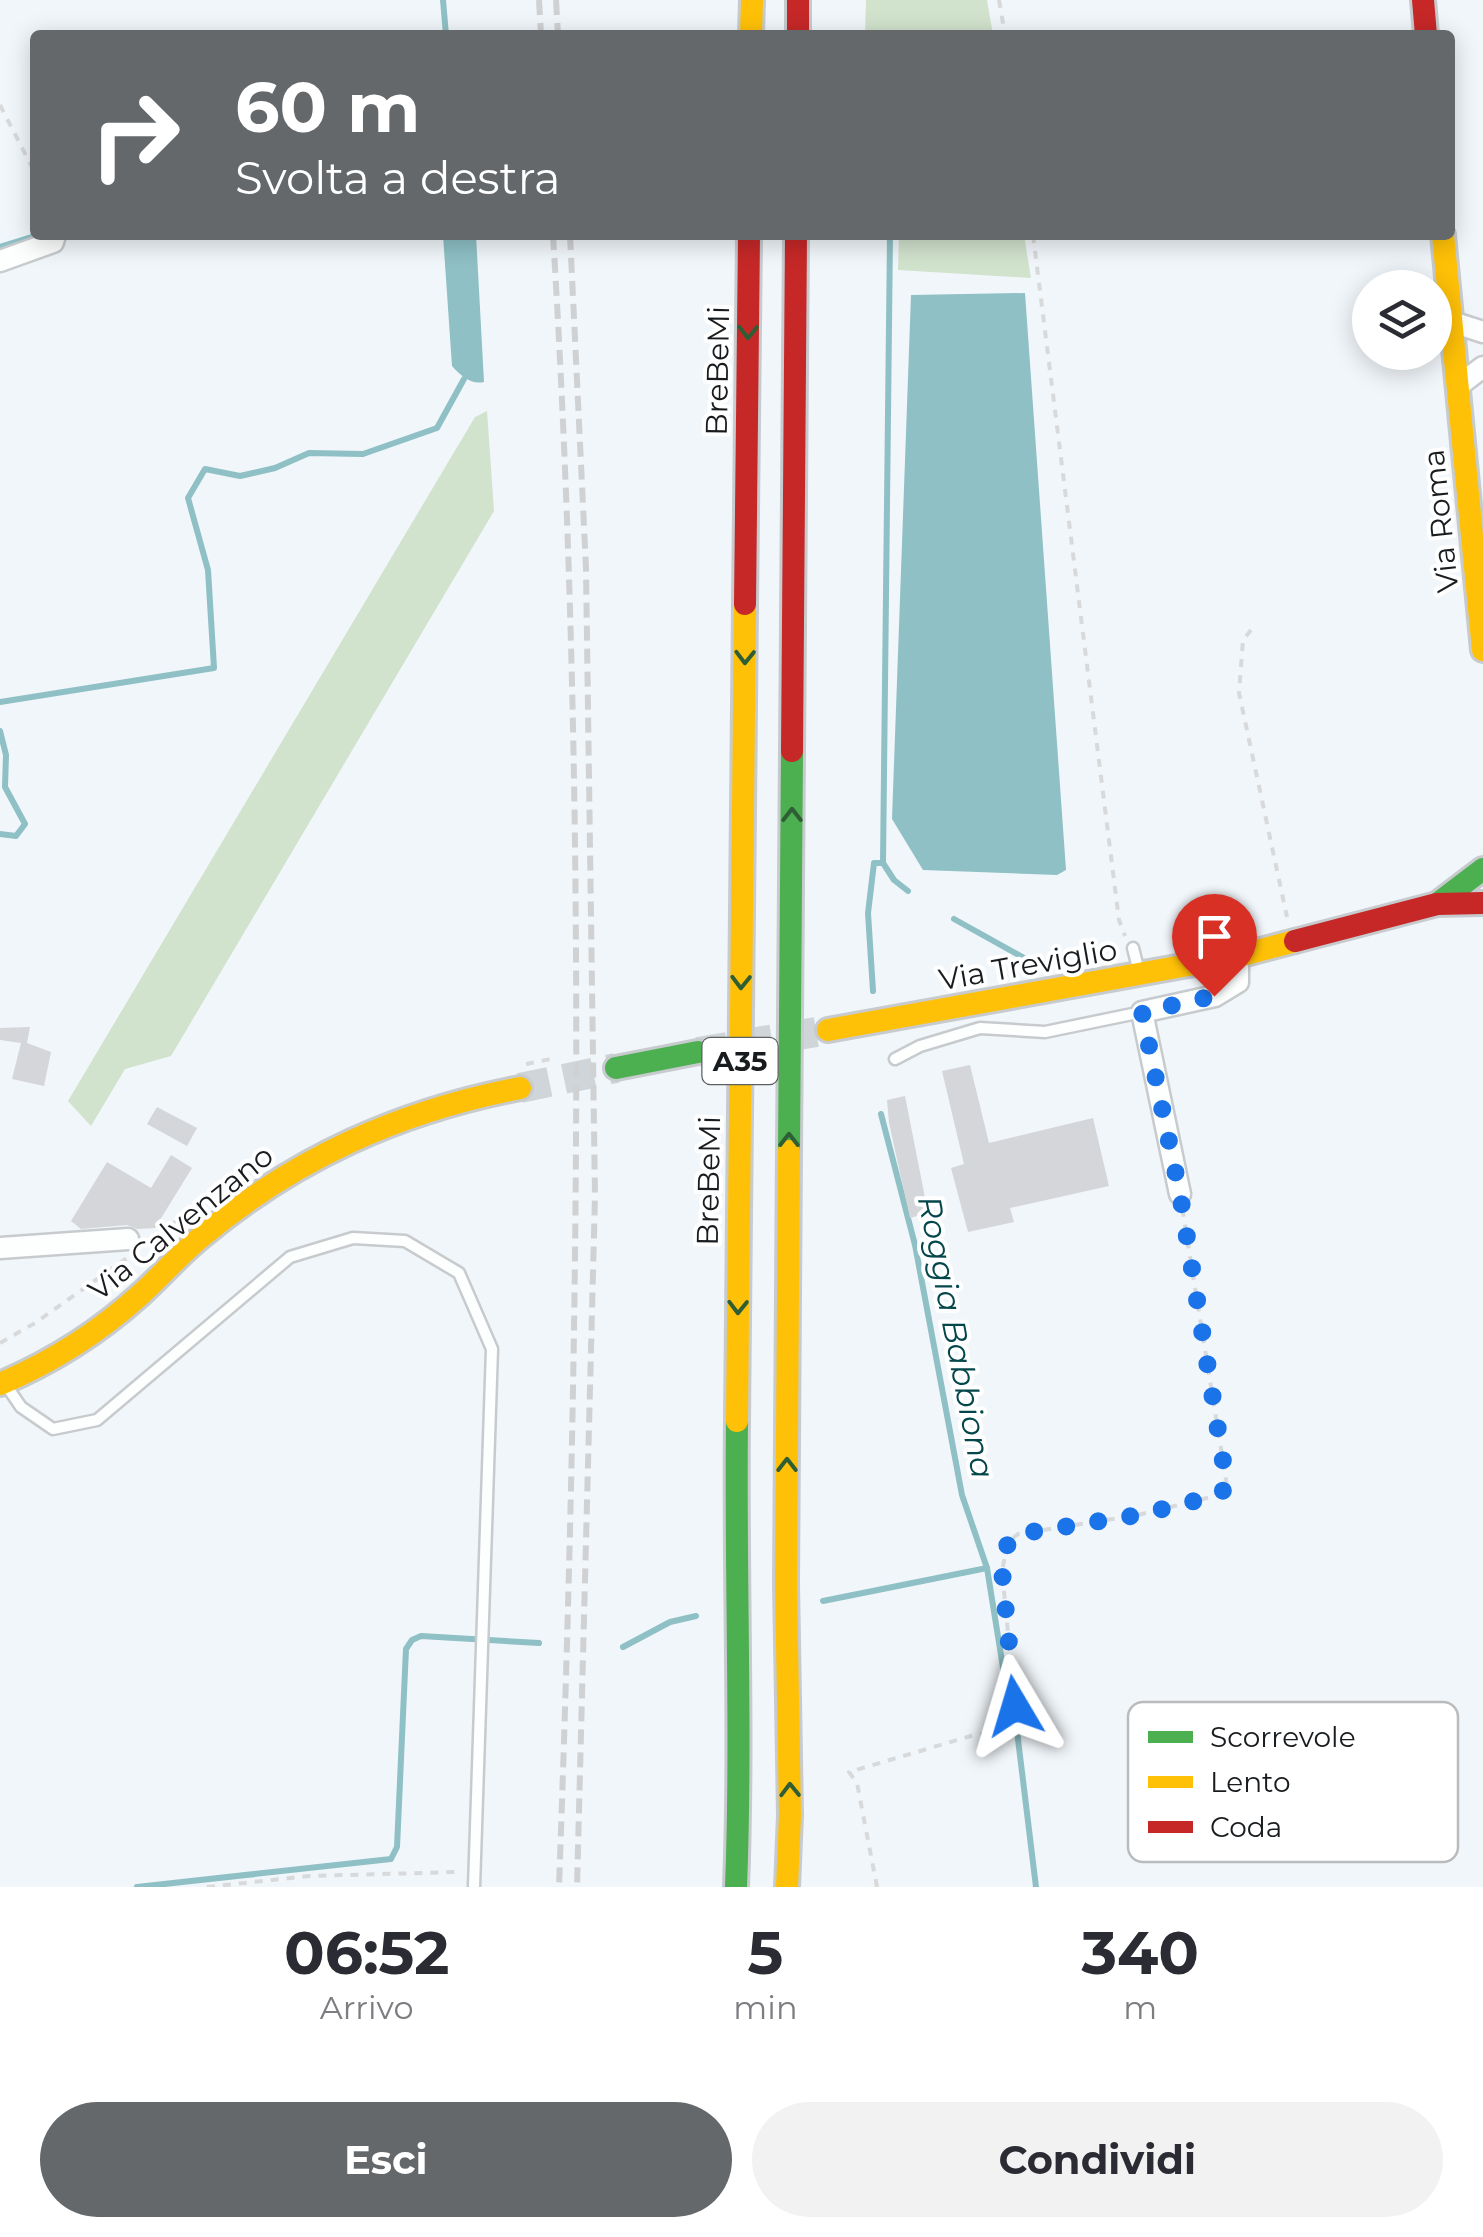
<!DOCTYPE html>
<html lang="it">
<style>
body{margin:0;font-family:Montserrat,sans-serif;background:#f2f2f3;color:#2b2b33;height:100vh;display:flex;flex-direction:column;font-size:38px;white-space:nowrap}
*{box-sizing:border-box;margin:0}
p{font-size:32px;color:#7c7c81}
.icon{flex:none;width:55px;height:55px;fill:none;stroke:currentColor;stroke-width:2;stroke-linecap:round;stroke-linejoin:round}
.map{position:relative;height:1887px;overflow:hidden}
.sheet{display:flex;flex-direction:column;background:#fff;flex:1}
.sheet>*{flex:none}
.hud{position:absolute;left:30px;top:30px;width:1425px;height:210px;border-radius:10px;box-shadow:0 5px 25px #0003;background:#64686b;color:#fff;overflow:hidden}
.tools{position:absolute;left:1352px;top:270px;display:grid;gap:20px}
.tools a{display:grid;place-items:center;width:100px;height:100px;border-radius:50%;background:#fff;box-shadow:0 5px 25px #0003;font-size:50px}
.pin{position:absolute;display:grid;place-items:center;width:85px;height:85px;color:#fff;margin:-102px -42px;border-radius:50% 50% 50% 0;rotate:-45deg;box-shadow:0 0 10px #0007}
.pin .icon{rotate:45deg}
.me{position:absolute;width:110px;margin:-55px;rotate:353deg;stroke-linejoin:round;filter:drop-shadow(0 0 8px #0008)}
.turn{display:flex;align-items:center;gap:35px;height:210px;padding:0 40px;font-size:45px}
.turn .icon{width:130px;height:130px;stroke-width:2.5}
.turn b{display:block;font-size:70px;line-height:85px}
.eta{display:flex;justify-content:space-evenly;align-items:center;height:170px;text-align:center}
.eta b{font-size:60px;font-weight:700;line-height:70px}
.cta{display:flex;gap:20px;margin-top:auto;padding:20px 40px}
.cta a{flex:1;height:115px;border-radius:60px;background:#64686b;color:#fff;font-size:40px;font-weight:700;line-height:115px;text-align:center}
.cta a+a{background:#f2f2f3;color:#2b2b33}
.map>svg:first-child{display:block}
.green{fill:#d1e2cd}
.water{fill:#8ec0c5}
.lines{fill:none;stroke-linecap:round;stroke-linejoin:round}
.stream{stroke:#8ec0c5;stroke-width:6}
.building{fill:#d4d6da}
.secondary-tunnel{stroke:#d0d5d9;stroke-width:30;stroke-dasharray:30 15;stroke-linecap:butt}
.lane-casing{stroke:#c7cbce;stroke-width:15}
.street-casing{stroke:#c7cbce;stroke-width:25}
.fast-casing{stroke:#c7cbce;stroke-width:28}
.slow-casing{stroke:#c7cbce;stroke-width:28}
.jam-casing{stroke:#c7cbce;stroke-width:28}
.path{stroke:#d8d9da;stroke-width:4;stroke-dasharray:8 8;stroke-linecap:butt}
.lane{stroke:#fdfefe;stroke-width:10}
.street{stroke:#fdfefe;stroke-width:20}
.fast{stroke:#4caf50;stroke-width:22}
.slow{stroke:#ffc107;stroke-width:22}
.jam{stroke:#c62828;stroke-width:22}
.rail{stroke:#d0d1d3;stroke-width:6;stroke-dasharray:15 8;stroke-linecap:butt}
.oneway{stroke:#2f5e34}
.route{stroke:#1a73e8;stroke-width:18;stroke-dasharray:0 32.4}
.labels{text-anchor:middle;stroke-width:8;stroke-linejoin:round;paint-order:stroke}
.shield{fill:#fff;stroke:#5d6062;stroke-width:2.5}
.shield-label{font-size:28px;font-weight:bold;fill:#181c1e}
.street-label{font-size:30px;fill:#181c1e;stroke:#fff}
.water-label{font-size:32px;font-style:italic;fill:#04474b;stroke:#fff}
.key{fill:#fff;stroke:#babbbc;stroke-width:2.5}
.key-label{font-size:28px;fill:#181c1e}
</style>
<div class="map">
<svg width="1483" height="1887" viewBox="0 0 1483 1887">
<rect width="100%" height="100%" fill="#f1f6fa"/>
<g class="green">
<path d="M866,0H987L993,35H865Z"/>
<path d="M899,235H1024L1031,278L898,270Z"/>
<path d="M487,411L494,511L171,1056L125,1069L91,1126L68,1101L475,417Z"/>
</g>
<g class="water">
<path d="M443,235H476L484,382C471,385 461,376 452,366Z"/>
<path d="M1025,293L1066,870L1057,875L923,870L892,819L911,295Z"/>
</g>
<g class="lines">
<g class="stream">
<path d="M443,0L446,35"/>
<path d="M890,235L883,863L894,880L908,891"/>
<path d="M0,247L38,235"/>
<path d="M0,702L214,668L208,570L188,498L205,469L240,476L275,468L309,453L363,454L437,428L464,379"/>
<path d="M0,731L6,755L5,787L25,824L16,836L0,834"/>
<path d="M954,919L1033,963"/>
<path d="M873,991L868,913L874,863H883"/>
<path d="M881,1114L915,1245L962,1495L987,1568L1009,1705L1017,1731L1036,1887"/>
<path d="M823,1601L987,1568"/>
<path d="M623,1647L670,1622L696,1616"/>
<path d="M137,1887L391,1859L397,1847L406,1649L412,1640L421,1636L539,1643"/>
</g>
</g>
<g class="building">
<path d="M30,1027L27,1043L51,1052L44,1086L12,1079L21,1043L0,1040V1028Z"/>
<path d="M970,1065L989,1143L1093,1118L1109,1186L1010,1208L1014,1222L968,1232L951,1168L964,1164L942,1071Z"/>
<path d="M905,1096L928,1213L910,1218L889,1123L887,1100Z"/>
<path d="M157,1107L197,1128L187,1146L147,1124Z"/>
<path d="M171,1155L192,1168L155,1228L137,1229L127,1225L81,1229L71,1221L107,1162L151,1188Z"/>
</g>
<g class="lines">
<g class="secondary-tunnel">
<path d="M698,1052L828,1030"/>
<path d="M520,1088L616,1068"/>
</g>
<defs>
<g id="lane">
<path d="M1133,948L1139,972"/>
<path d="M895,1059L920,1046L980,1028L1045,1032L1142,1012"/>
<path d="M6,1385L21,1407L53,1429L97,1420L290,1257L353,1238L405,1241L459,1273L492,1349L474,1887"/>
</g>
<g id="street">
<path d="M0,261L53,242L55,235"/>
<path d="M1452,322L1483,332"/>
<path d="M1458,386L1483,367"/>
<path d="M1180,1194L1142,1012L1215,996L1238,982V956"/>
<path d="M0,1248L128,1239"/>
</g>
<g id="fast">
<path d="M1437,904L1483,869"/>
<path d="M616,1068L698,1052"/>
<path d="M789,1151L792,751"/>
<path d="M736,1887C742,1732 735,1576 737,1421"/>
</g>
<g id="slow">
<path d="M751,35L752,0"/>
<path d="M1443,235L1483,650"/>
<path d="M828,1030L1238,956L1295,941"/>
<path d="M0,1384C52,1362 99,1332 140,1295C161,1276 179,1255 201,1237C295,1158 400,1111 520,1088"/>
<path d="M737,1421L745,604"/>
<path d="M787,1887L790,1815L786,1583L789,1151"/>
</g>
<g id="jam">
<path d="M798,0V35"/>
<path d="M1423,0L1426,35"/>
<path d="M745,604L749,235"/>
<path d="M792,751L796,235"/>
<path d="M1295,941L1437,904L1483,903"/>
</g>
</defs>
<use href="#lane" class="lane-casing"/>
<use href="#street" class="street-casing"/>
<use href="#fast" class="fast-casing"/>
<use href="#slow" class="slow-casing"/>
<use href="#jam" class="jam-casing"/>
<g class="path">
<path d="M999,0L1005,35"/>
<path d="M0,105L35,173"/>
<path d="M1033,235L1119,920L1125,936"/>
<path d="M1251,630L1243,640L1239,693L1287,917"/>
<path d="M526,1064L556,1058"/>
<path d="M147,1243L256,1163"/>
<path d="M0,1343L35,1323L127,1258"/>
<path d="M207,1887L309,1876L459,1872"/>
<path d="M877,1887L857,1783L849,1772L971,1736L995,1732L1013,1723L1015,1706L1002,1571L1008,1542L1018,1534L1138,1515L1219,1495L1227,1486L1183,1213"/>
</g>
<use href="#lane" class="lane"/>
<use href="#street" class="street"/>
<use href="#fast" class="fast"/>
<use href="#slow" class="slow"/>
<use href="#jam" class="jam"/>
<g class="rail">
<path d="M539,0L541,35"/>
<path d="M556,0L558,35"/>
<path d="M553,235C587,785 579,1337 559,1887"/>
<path d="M570,235L586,568L595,1196L577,1887"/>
</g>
</g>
<defs><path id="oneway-chevron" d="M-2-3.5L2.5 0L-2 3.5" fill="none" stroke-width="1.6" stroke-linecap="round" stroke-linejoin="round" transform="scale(2.5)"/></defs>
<g class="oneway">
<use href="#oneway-chevron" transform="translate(748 332) rotate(91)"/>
<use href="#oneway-chevron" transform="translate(745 657) rotate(91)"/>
<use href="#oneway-chevron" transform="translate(792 815) rotate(-90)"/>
<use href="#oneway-chevron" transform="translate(741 982) rotate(91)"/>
<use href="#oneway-chevron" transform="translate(789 1140) rotate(-90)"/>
<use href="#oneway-chevron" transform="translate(738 1307) rotate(91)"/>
<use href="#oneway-chevron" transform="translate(787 1465) rotate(-90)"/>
<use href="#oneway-chevron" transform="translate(790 1790) rotate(-91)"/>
</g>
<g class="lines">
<path class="route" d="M1015,1706L1002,1571L1008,1542L1018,1534L1138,1515L1219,1495L1227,1486L1180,1194L1142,1012L1214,996"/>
</g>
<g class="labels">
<rect class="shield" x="702.5" y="1038" width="75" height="46" rx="8"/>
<g class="shield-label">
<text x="740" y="1071">A35</text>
</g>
<g class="street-label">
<text transform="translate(718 371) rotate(-89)" y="10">BreBeMi</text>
<text transform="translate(1441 521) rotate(-96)" y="10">Via Roma</text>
<text transform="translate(1028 965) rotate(-10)" y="10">Via Treviglio</text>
<text transform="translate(709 1181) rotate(-89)" y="10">BreBeMi</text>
<text transform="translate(181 1223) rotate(-39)" y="10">Via Calvenzano</text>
</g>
<g class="water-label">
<text transform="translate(956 1337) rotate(79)" y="11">Roggia Babbiona</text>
</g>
</g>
<rect x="1128" y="1702" width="330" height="160" rx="15" class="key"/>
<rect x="1148" y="1731" width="45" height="12" fill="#4caf50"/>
<rect x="1148" y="1776" width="45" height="12" fill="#ffc107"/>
<rect x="1148" y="1821" width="45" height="12" fill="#c62828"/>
<g class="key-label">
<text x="1210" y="1747">Scorrevole</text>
<text x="1210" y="1792">Lento</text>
<text x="1210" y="1837">Coda</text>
</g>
</svg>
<div class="tools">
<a><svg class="icon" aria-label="layers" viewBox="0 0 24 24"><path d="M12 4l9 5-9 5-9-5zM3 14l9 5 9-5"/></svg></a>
</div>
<div class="pin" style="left:1214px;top:996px;background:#d93025"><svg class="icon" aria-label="arrive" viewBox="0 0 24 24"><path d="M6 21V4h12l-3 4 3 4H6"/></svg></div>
<svg class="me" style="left:1015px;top:1706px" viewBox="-20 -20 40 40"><path d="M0-17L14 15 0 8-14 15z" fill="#1a73e8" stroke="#fff" stroke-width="4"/></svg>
<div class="hud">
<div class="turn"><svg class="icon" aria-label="right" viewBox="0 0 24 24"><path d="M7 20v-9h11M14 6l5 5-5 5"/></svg><div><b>60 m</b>Svolta a destra</div></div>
</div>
</div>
<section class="sheet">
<div class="eta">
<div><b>06:52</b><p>Arrivo</p></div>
<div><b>5</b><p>min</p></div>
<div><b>340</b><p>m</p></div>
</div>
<div class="cta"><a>Esci</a><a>Condividi</a></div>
</section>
